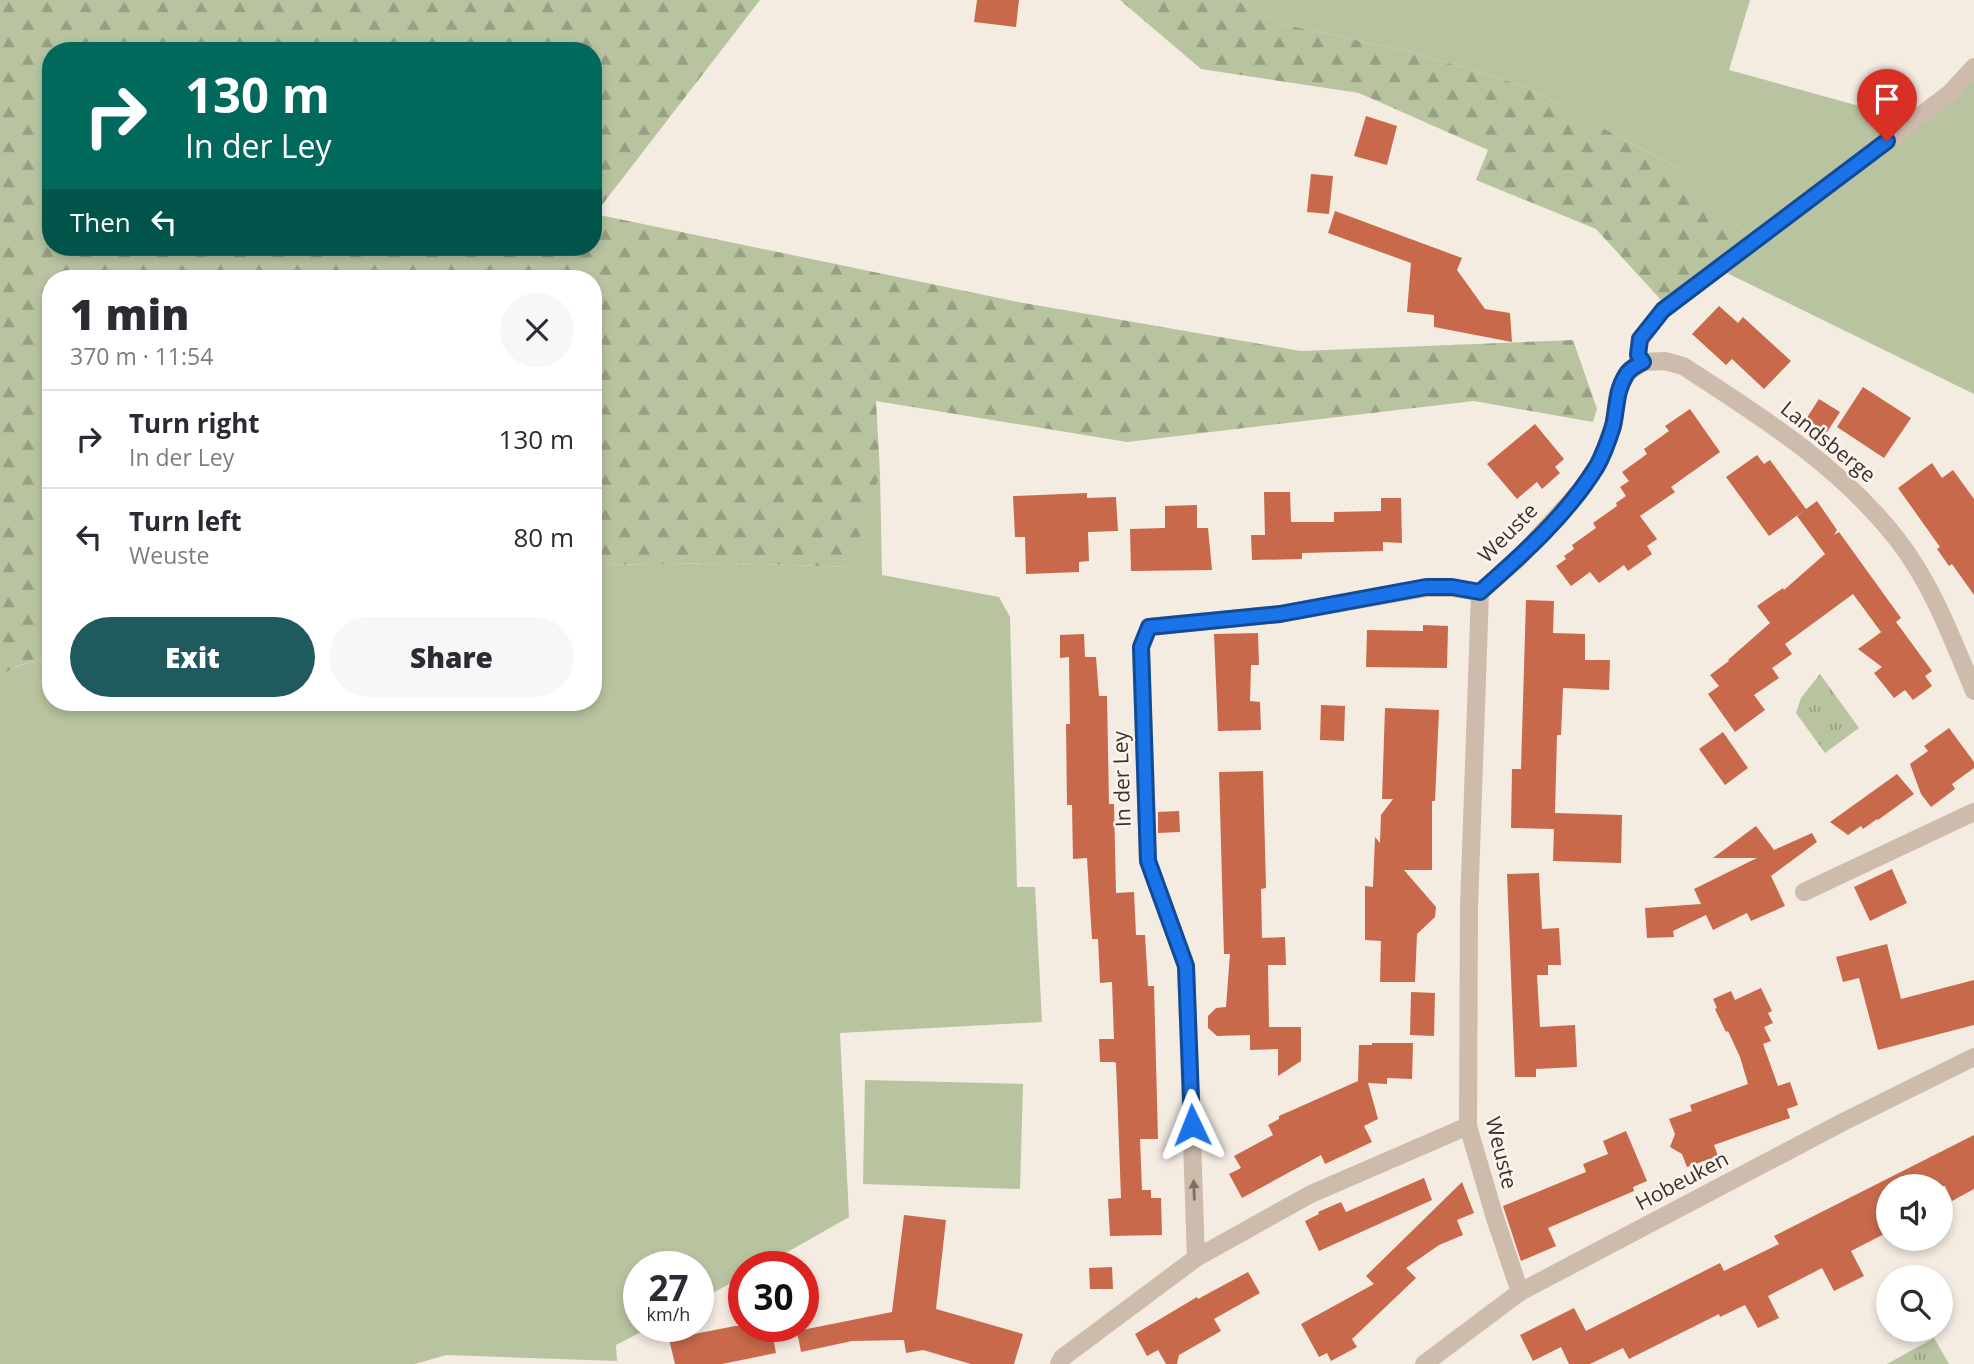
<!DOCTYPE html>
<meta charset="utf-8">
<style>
body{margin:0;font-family:"Open Sans",sans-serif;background:#f7f7f7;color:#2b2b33;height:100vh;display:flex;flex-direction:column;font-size:26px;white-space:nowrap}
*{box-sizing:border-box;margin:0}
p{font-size:23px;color:#7c7c81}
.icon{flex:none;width:38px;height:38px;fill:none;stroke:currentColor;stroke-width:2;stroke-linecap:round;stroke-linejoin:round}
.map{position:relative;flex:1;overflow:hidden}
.drawer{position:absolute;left:42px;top:270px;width:560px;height:441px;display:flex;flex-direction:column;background:#fff;border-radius:28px;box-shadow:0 4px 10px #0003}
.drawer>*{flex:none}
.hud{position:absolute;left:42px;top:42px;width:560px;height:214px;border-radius:28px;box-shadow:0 4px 10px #0003;background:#00695c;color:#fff;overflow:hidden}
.controls{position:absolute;left:1876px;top:1174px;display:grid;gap:14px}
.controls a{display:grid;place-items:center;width:77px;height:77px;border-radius:50%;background:#fff;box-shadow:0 4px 10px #0003;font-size:35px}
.speed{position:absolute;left:623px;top:1251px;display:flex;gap:14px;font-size:35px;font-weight:700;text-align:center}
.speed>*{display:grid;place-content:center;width:91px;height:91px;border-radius:50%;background:#fff;box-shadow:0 4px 10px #0003;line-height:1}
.speed small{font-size:18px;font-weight:400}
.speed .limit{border:10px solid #d22;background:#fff;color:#111}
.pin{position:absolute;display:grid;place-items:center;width:60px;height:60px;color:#fff;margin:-72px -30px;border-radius:50% 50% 50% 0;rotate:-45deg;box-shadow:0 0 7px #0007}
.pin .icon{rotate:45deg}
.me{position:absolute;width:77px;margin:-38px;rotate:358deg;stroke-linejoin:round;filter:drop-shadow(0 0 5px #0008)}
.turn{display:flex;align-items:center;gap:24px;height:147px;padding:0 28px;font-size:32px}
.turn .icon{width:91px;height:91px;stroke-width:2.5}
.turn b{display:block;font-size:49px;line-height:60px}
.then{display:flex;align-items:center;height:66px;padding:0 28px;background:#0003;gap:14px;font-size:26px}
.round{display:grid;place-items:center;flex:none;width:74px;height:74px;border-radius:37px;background:#f7f7f7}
.head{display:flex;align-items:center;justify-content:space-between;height:119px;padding:0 28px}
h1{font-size:42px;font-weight:800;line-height:52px}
.action{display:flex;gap:14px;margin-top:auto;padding:14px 28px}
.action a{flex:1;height:80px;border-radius:42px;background:#1f5a5e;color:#fff;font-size:28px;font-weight:800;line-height:80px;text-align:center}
.action a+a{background:#f7f7f7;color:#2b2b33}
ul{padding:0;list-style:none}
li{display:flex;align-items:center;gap:21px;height:98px;padding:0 28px;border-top:2px solid #e1e1e2}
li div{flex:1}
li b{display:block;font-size:26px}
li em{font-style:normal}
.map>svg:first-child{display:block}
.grass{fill:#b8c4a0}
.forest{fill:url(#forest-firs);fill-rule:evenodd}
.park{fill:url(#park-tufts)}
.building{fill:#c8694b}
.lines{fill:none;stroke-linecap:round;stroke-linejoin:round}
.street{stroke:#cdbbac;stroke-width:18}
.oneway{fill:#7d6f65}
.route-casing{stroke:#114b97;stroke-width:18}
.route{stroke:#1a73e8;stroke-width:12}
.labels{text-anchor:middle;stroke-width:5;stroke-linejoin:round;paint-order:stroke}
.street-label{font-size:21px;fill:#3b302b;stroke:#fbf5ee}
</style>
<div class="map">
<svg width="1974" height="1364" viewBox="0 0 1974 1364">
<defs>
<pattern id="forest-firs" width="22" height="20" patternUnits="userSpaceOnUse" patternTransform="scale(1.75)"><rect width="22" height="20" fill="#b8c4a0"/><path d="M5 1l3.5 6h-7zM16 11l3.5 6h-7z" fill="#97a083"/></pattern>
<pattern id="park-tufts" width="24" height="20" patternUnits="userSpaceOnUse" patternTransform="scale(1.75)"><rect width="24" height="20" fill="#b8c4a0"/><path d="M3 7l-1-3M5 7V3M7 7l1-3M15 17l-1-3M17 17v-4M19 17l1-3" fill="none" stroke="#97a083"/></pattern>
</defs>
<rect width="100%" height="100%" fill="#f4ebe1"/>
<g class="grass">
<path d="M1236,0H1750L1729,70L1906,119L1749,238L1676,167L1524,86L1412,52L1282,24Z"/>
<path d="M1974,79V394L1727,273Z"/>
<path d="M880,474L882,575L999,597L1010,617L1017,887H1035L1042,1022L840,1033L849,1217L761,1267H744V1276L698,1301V1267H639V1326L651,1327L616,1345L617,1361L446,1355L415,1364H0V674L19,666L51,655V702H593V565L728,563L849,567Z"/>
<path d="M865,1080L1023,1084L1020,1189L863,1184Z"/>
</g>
<g class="forest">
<path d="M0,0H760L595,214L1018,302L1301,351L1573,340L1597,409L1593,422L1474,401L1127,442L876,401L880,474L850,567L728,563L593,565V278H51V655L18,666L0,675ZM51,51H593V247H51Z"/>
<path d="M1120,0H1236L1282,24L1412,52L1524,86L1676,167L1749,238L1662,301L1596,229L1476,180L1488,150L1359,93L1201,69Z"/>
</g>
<g class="park">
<path d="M1820,674L1859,728L1825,753L1796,713L1801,698Z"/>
<path d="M1934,1338L1949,1364H1887Z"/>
</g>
<g class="building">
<path d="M977,0H1019L1016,27L974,22Z"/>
<path d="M1366,116L1397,126L1387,165L1354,156Z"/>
<path d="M1311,174L1333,176L1329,214L1307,212Z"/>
<path d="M1335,211L1462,258L1457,270L1485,309L1510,313L1512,342L1434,327V315L1407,312L1411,263L1328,233Z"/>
<path d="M1719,306L1738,323L1743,317L1791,361L1764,389L1732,359L1726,365L1692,334Z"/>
<path d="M1863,387L1911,418L1884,458L1837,427Z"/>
<path d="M1819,399L1840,412L1827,432L1806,419Z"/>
<path d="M1690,409L1720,452L1671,487L1675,492L1640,516L1657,539L1647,546L1652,554L1628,571L1624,565L1599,583L1590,572L1571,586L1556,566L1566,559L1564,556L1574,549L1572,545L1596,528L1593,523L1617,506L1616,503L1626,496L1620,487L1629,481L1622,472L1647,454L1644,449L1669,431L1665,426Z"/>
<path d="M1535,424L1564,459L1555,467L1560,473L1542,489L1537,482L1517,499L1487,464Z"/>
<path d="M1757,455L1764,464L1770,460L1806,509L1817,501L1837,530L1834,535L1839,532L1901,618L1896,622L1932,671L1925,676L1932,686L1913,700L1905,690L1894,698L1874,673L1882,667L1858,649L1884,630L1881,632L1853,594L1785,644L1792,654L1772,668L1779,678L1754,695L1765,710L1735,732L1708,694L1719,686L1710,675L1729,661L1728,660L1770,623L1757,606L1783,588L1784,590L1825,554L1797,516L1806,509L1769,536L1726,477Z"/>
<path d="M1932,463L1942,478L1953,470L1974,499V595L1952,564L1949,566L1937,549L1940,547L1898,488Z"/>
<path d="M1264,492H1290L1291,522H1334V512L1381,511V498H1401L1402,543L1383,542V551L1302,553V559L1252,560L1251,535H1265Z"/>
<path d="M1087,493V498L1116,497L1118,531L1088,532L1089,561L1079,562V572L1026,574L1025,537H1015L1013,496Z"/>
<path d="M1197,505V528H1208L1212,570L1131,571L1130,529L1165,528V506Z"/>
<path d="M1526,600L1554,601L1553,633L1585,634V660H1610L1609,690L1563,688L1561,735H1557L1555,813L1622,815L1621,863L1553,861L1554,829L1511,828L1512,769H1521Z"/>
<path d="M1423,625L1448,626L1447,668L1366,667L1367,630L1423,631Z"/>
<path d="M1258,633L1259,665H1251L1250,701L1260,702L1261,730L1218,731L1214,634Z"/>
<path d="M1084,634L1085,657H1073H1096L1099,696H1107L1109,804H1114L1116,893L1134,892L1136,935H1145L1148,986H1154L1158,1139H1140L1142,1190H1151V1198H1161L1162,1235L1110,1236L1108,1199L1121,1198L1116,1063L1114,1062H1100L1099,1039H1114L1112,982L1100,983L1098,939H1092L1087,858L1073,859L1072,805H1067L1066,724H1070L1069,657L1060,658V635Z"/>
<path d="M1321,705L1345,706L1344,741L1320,740Z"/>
<path d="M1385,708L1439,710L1435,801H1432V870H1404L1436,907L1435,917L1417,934L1415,982H1380L1381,941L1365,940V886L1373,887L1375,837L1380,843L1381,815L1393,799H1382Z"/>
<path d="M1949,728L1974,762V768L1952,784L1955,789L1931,807L1921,794L1910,764L1928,751L1924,746Z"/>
<path d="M1723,732L1748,768L1725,785L1699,749Z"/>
<path d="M1263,771L1266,888L1261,889L1262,938L1285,937L1286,965H1268L1269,1027H1301V1061L1278,1076V1049L1250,1050V1035L1217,1036L1208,1028V1016L1216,1008L1226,1007L1230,954H1224L1219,772Z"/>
<path d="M1897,774L1914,794L1878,820L1877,819L1863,829L1861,826L1848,835L1830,822Z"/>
<path d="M1179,811L1180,832L1158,833V812Z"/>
<path d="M1756,826L1774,850L1812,833L1817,842L1771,876L1785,906L1751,921L1747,913L1713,930L1706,915L1673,931L1674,937L1647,938L1645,908L1701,904L1694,889L1757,858H1713Z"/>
<path d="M1892,869L1907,903L1870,921L1854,887Z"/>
<path d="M1539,873L1542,929L1559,928L1561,965H1548V975H1537L1540,1027L1575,1025L1577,1067L1536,1069V1077H1515L1507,874Z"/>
<path d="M1887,944L1901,999L1974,980V1025L1878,1050L1859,978L1843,982L1836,957Z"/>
<path d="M1761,988L1772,1011L1768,1013L1773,1023L1764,1027L1771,1041L1763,1044L1778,1086L1790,1082L1798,1105L1787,1109L1790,1118L1714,1145L1718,1156L1687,1167L1682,1154L1670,1147L1675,1134L1669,1119L1692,1111L1690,1105L1748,1084L1740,1057L1728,1031L1726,1032L1715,1009L1717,1008L1713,999L1731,991L1735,1000Z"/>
<path d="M1411,992L1435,993L1434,1036L1410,1035Z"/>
<path d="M1372,1043H1413L1412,1079L1387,1078V1084L1368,1083L1378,1119L1364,1126L1372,1142L1325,1164L1321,1155L1242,1198L1229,1174L1241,1168L1234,1156L1273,1135L1268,1125L1279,1119V1116L1358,1081L1359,1045H1372Z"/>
<path d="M1626,1131L1647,1181L1633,1187L1634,1191L1548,1228L1556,1246L1521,1261L1503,1206L1586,1172L1583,1164L1608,1154L1603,1141Z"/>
<path d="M1974,1135V1189L1952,1201L1945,1186H1888V1232L1851,1251L1864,1276L1834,1291L1822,1268L1768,1296L1779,1318L1758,1328L1745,1305L1720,1317L1719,1314L1629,1359L1623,1348L1590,1364H1569L1561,1347L1533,1361L1520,1335L1574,1308L1586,1331L1720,1263L1724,1271L1779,1244L1774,1236Z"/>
<path d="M1424,1178L1432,1200L1319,1251L1305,1221L1319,1214L1318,1212L1341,1202L1346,1212Z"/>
<path d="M1462,1182L1474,1213L1457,1220L1463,1235L1439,1245L1406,1268L1416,1278L1352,1339L1357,1347L1331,1361L1327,1353L1319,1357L1301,1324L1374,1284L1366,1276Z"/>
<path d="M904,1215L946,1220L936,1309L1023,1334L1014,1364H971L923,1350L906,1353L904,1340L852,1341L801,1352L797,1331L892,1312Z"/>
<path d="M1112,1267L1113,1289H1090L1089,1268Z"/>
<path d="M1248,1272L1260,1293L1214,1319L1221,1331L1179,1355L1177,1364H1166L1158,1350L1147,1356L1135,1334L1197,1297L1198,1299Z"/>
<path d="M735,1326H771L776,1353L722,1364H675L669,1339Z"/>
</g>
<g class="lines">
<g class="street">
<path d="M1643,362L1665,361L1683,366C1760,416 1839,465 1897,539C1932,584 1952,638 1974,691"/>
<path d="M1643,362L1638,355L1640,339L1663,310L1949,94L1974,67"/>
<path d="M1804,892L1974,812"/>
<path d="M1196,1258L1186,966L1148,861L1141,647L1149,627L1280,614L1426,588H1452L1480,592"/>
<path d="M1520,1292L1495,1218L1468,1126L1469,908L1480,592L1517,560L1581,490L1599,463L1613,427L1618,392L1627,373L1643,362"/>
<path d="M1059,1364L1062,1358L1196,1258L1311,1194L1468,1126"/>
<path d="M1424,1364L1520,1292L1845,1121L1974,1057"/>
</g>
</g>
<defs><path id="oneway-solid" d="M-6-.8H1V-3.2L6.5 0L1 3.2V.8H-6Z" transform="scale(1.75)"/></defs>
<use class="oneway" href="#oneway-solid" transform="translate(1194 1190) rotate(-92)"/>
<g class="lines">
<defs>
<path id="route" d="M1192,1125L1186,966L1148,861L1141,647L1149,627L1280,614L1426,587H1452L1480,592C1522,555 1567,515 1597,466C1603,455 1609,439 1613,426C1617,409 1616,390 1626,375C1629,369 1637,365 1643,362L1638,355L1640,339L1663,310L1887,141"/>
</defs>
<use href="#route" class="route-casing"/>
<use href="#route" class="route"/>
</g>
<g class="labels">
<g class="street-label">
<text transform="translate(1828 442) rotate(39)" y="7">Landsberge</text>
<text transform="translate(1508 533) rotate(-45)" y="7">Weuste</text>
<text transform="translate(1122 779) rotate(-92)" y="7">In der Ley</text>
<text transform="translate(1501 1153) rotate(76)" y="7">Weuste</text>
<text transform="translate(1682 1181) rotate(-28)" y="7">Hobeuken</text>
</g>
</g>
</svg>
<div class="controls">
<a><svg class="icon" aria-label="sound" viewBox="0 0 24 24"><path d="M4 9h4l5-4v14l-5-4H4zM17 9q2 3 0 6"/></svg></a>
<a><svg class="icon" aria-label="search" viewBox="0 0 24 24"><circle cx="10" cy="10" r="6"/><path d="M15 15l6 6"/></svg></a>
</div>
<div class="speed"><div>27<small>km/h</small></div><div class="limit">30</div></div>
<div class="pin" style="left:1887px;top:141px;background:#d93025"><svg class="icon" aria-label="arrive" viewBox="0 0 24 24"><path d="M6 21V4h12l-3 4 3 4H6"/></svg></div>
<svg class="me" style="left:1192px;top:1125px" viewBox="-20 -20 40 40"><path d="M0-17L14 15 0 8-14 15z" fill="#1a73e8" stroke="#fff" stroke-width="4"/></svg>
<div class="hud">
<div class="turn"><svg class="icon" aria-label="right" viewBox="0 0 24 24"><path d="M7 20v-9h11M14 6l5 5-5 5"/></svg><div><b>130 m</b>In der Ley</div></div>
<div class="then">Then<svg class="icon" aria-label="left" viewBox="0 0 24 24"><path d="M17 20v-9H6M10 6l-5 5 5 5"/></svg></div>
</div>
<section class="drawer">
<div class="head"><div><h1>1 min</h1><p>370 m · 11:54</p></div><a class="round"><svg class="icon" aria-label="close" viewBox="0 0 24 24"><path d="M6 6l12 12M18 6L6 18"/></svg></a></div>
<ul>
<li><svg class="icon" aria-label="right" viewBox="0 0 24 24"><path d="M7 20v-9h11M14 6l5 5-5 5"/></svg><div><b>Turn right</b><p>In der Ley</p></div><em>130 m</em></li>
<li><svg class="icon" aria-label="left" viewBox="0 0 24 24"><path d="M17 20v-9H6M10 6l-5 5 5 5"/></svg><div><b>Turn left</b><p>Weuste</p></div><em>80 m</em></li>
</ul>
<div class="action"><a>Exit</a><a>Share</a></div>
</section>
</div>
